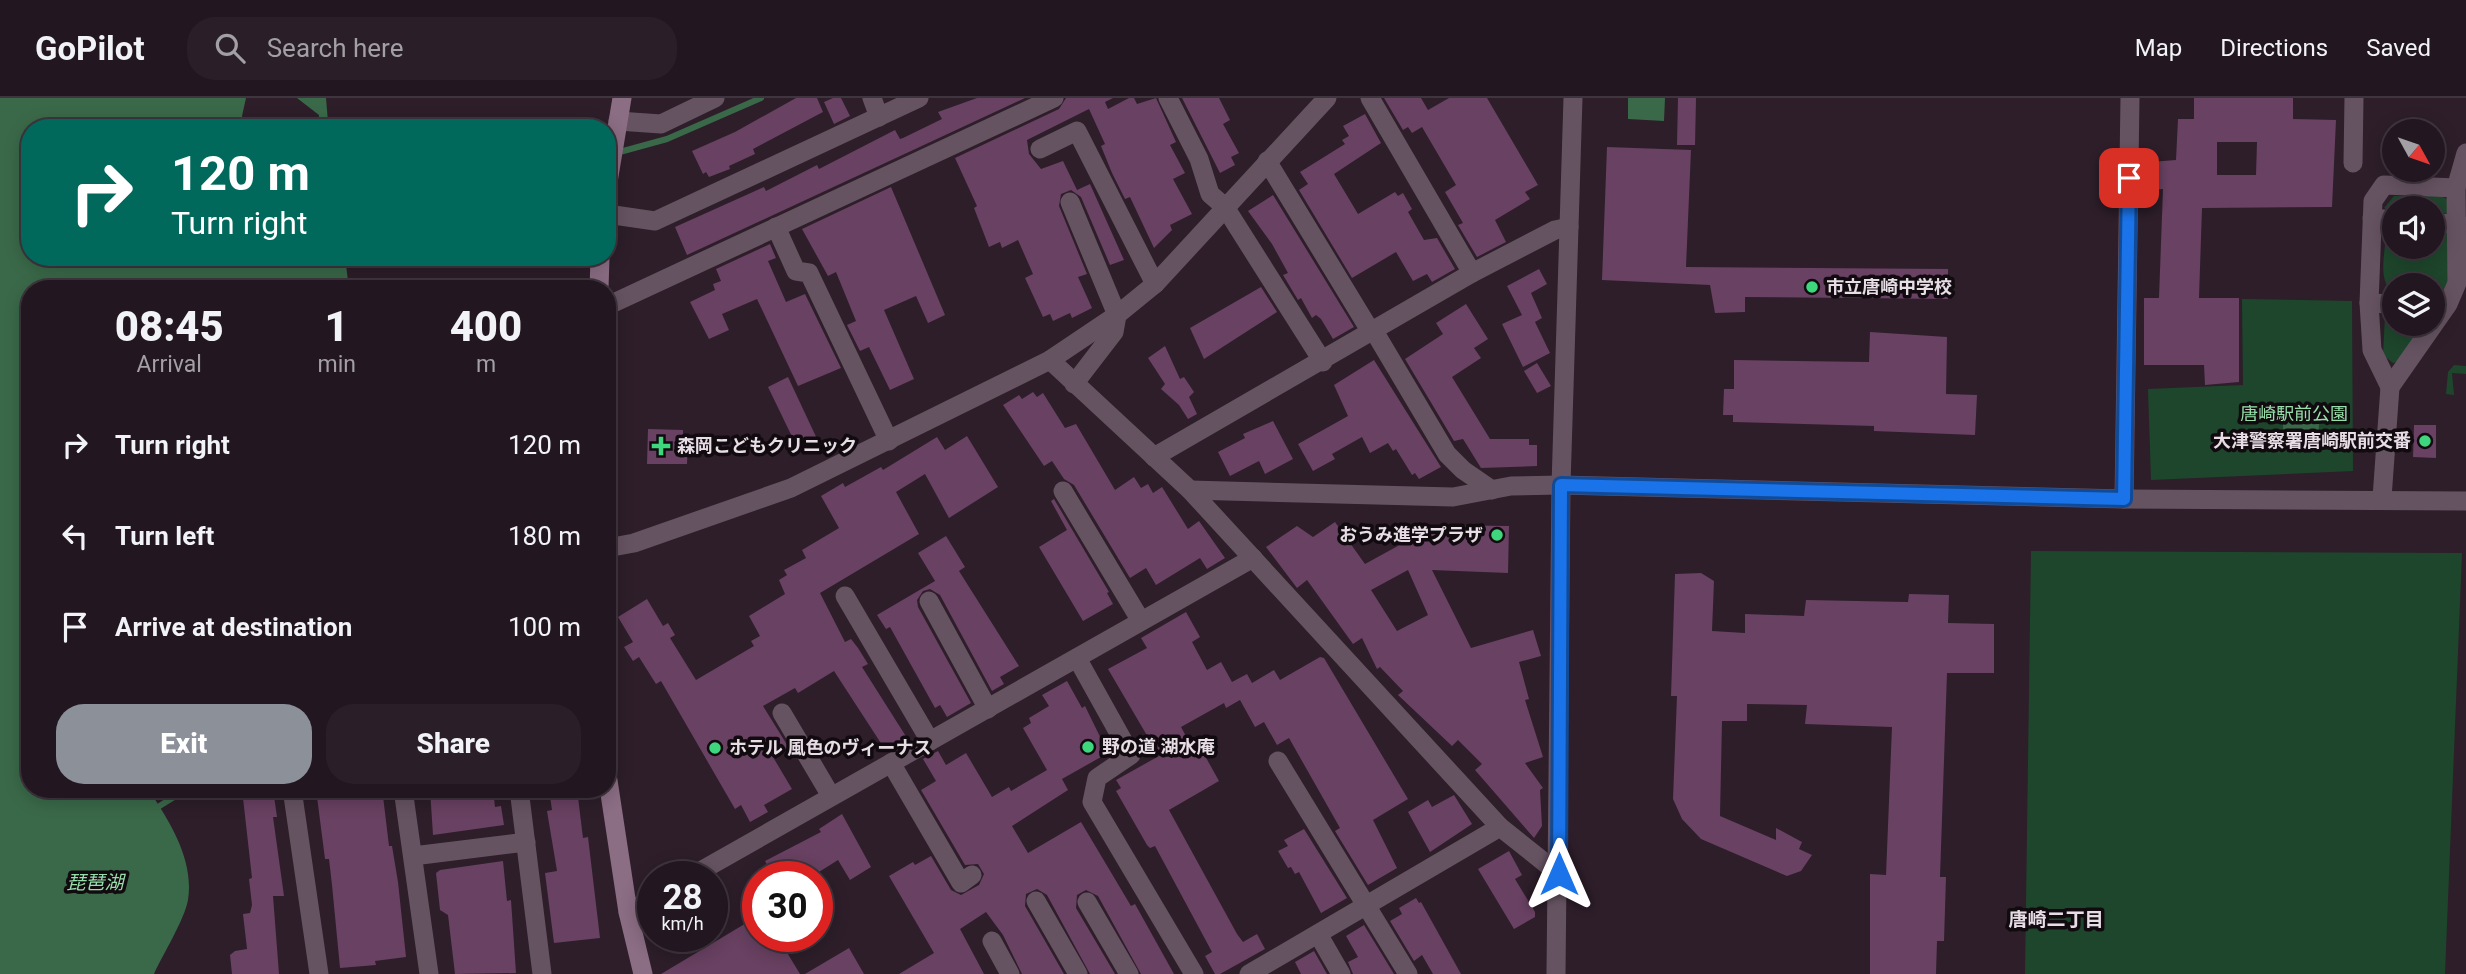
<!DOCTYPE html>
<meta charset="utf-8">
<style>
body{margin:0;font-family:Roboto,"Noto Sans JP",sans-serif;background:#2a1f29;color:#f1f3f6;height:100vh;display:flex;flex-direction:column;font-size:26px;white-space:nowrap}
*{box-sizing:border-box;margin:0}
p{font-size:23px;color:#a29fa5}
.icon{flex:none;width:38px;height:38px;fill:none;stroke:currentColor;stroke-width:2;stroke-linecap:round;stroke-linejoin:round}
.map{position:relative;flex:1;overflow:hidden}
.sheet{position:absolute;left:21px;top:182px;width:595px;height:518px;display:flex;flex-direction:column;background:#221620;border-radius:28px;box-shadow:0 4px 18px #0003,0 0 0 2px #3f353e}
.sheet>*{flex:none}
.hud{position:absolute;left:21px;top:21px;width:595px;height:147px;border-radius:28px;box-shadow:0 4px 18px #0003,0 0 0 2px #3f353e;background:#00695c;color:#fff;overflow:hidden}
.needle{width:46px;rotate:130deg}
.tools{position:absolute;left:2382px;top:21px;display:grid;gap:14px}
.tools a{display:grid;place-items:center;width:63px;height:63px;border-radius:50%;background:#221620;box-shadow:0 4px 18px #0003,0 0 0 2px #3f353e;font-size:35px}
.speed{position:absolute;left:637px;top:763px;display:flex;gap:14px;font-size:35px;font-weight:700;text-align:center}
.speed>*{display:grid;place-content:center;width:91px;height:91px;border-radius:50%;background:#221620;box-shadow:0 4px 18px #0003,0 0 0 2px #3f353e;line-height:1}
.speed small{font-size:18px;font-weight:400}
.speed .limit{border:10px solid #d22;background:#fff;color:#111}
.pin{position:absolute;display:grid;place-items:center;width:60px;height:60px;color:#fff;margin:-30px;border-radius:14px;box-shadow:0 4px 10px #0006}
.me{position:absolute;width:77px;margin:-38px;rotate:0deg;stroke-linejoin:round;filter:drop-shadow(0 0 5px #0008)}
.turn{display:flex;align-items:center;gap:24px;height:147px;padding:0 35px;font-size:32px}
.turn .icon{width:91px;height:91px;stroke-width:2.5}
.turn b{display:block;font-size:49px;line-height:60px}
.eta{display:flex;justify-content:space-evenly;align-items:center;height:119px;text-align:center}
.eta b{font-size:42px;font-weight:800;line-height:49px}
.primary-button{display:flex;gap:14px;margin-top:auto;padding:14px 35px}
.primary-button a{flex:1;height:80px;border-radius:28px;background:#8c9099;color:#fff;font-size:28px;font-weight:800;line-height:80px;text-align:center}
.primary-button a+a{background:#2a1f29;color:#f1f3f6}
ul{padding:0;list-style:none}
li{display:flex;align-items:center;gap:21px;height:91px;padding:0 35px}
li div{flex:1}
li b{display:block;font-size:26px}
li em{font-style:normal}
header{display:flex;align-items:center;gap:42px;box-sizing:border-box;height:98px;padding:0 35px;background:#221620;border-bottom:2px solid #3f353e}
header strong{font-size:33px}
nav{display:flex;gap:38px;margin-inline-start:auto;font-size:24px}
.search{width:490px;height:63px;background:#2a1f29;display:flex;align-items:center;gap:18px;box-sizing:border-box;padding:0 24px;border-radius:28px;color:#a29fa5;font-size:26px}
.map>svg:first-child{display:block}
.green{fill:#1e462c}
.water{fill:#3a6949}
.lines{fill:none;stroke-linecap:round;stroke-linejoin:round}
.stream{stroke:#3a6949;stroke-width:6}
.building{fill:#694162;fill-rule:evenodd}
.minor{stroke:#665362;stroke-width:19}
.tertiary{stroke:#665362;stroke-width:19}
.secondary{stroke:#8b6d84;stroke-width:19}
.route-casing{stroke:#114b97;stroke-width:18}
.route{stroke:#1a73e8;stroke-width:12}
.poi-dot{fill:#3ed77d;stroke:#110b10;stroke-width:2.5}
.labels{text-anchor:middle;stroke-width:7;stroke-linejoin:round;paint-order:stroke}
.poi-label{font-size:18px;font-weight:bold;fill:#e7dde5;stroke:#110b10;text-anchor:start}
.park-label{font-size:18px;fill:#96dfab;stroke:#110b10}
.water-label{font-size:19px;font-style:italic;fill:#96dfab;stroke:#110b10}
.neighbourhood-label{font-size:19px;font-weight:bold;fill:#e7dde5;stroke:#110b10}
</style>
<header>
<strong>GoPilot</strong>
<div class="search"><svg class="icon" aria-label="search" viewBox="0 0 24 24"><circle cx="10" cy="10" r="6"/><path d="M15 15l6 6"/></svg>Search here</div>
<nav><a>Map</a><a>Directions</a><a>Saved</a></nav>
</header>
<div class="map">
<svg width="2466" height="876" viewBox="0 0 2466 876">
<rect width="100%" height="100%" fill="#2d1e2a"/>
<g class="green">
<path d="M2438,97L2452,103V116L2433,115L2432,110H2394V115L2384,110L2394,98Z"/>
<path d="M2394,131V149H2432L2433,134L2452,135L2450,191L2433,200L2432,187H2394V195C2377,184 2385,155 2386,137Z"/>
<path d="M2242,201L2352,203L2353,373L2151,382L2148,291L2243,287Z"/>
<path d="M2392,213L2394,226H2425L2404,262L2393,265L2383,257L2385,218Z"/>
<path d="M2454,267L2466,268V276L2452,275L2454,297L2446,296L2448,274Z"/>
<path d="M2031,453L2462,455L2445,876H2025Z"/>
</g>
<g class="water">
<path d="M0,0H246L242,18L245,30H30V159H345L349,191H30V691H154L152,697C172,727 194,764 188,802C184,823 163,856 154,876H0Z"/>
<path d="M297,0H326L328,24Z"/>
<path d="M1628,0H1665L1664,23L1628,21Z"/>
<circle cx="2301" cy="328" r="18"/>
</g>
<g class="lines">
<g class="stream">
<path d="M322,18L332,30"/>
<path d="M616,55L667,41L761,0"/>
<path d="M153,712L187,691"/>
</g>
</g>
<g class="building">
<path d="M796,0H817L823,14L753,51L755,56L729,68L730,71L709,79L706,74L703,76L692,53L735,34Z"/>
<path d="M833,0H841L850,18L834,26L824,4Z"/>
<path d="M977,0H1025L687,157L675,129L764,89L766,93L817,67L819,71L895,32L900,41L903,40L942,21L938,14Z"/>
<path d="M1066,0H1113L1105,4L1108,11L1129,0H1134L1137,6L1156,0L1176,44L1170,47L1185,75L1173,81L1192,116L1170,127L1172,132L1154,150L1130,99L1125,101L1112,75L1101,48L1105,46L1089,11L1027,42L1029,56L1041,71L1063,63L1077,92L1090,86L1124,162L1110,167L1081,99L1071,92L1061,96L1059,108L1087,176L1078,179L1092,210L1072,220L1070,215L1053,223L1050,216L1043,219L1025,180L1033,176L1018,142L1002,150L1000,144L989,149L974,110L977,108L955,60L1059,11Z"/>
<path d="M1182,0H1219L1230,22L1223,26L1239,55L1231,59L1235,67L1220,75Z"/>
<path d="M1384,0H1421L1428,12L1449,0H1487L1538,87L1525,94L1530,101L1495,122L1506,144L1477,159L1458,127L1463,125L1445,94L1456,87L1422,29L1412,35L1408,29L1403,32Z"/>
<path d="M1678,0H1696L1695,47H1677Z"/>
<path d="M2194,0H2293V21L2336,22L2332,109L2202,110L2199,200H2239V284L2205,287L2204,267H2144V200H2159L2163,91L2152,92L2151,64L2176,62L2178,21H2194ZM2217,44H2257L2256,77H2217Z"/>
<path d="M1365,16L1381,45L1334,76L1358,116L1395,94L1398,98L1403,95L1412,111L1408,114L1424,142L1437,140L1455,171L1432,184L1427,176L1413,183L1396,154L1352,180L1299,92L1308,86L1300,74L1345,46L1342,42L1349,38L1343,28Z"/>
<path d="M1607,49L1691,52L1686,169L1948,171V201L1745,199V214L1715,215L1710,187L1602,182Z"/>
<path d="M891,89L945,217L928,225L916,198L884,212L914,281L890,292L869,249L860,253L847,227L856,223L836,174L828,178L802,131Z"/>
<path d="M1273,97L1354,229L1333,241L1321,221L1316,217L1312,220L1301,200L1298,202L1283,177L1288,175L1272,146L1248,113Z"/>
<path d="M770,146L776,160L768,163L786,204L805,196L841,270L798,288L757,201L722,216L729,232L709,241L690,204L715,192L713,186L721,183L716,171Z"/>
<path d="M1539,171L1547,186L1531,195L1542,220L1535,224L1550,255L1523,269L1502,226L1522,217L1507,188Z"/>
<path d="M1261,189L1277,214L1204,261L1190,230Z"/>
<path d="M1466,206L1488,241L1474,250L1481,260L1452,279L1490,341H1529V347H1537V368L1481,370L1463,341L1454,343L1405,261L1443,236L1436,225Z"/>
<path d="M1870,234L1947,239L1946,296L1977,297L1975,337L1874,333V328L1733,324V317H1723L1724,291H1734V262L1869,264Z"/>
<path d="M1165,248L1180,281L1184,279L1194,294L1189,299L1197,316L1188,321L1179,307L1161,291L1165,286L1148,260Z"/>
<path d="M1374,262L1441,369L1419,381L1415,375L1412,377L1396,351L1393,353L1388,345L1370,355L1362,339L1332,356L1335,361L1313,373L1298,346L1348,318L1334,287Z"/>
<path d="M1537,265L1551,288L1537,295L1524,273Z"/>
<path d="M788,279L818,343L798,351L768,289Z"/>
<path d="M1033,294L1037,299L1043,295L1065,330L1076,326L1115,392L1134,379L1141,390L1148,386L1153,395L1162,389L1188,431L1199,423L1225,460L1207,471L1200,460L1156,487L1146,470L1130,480L1074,387L1064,381L1052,363L1044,368L1003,307L1019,297L1022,301Z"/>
<path d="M1273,323L1293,361L1265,376L1259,363L1230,378L1218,354L1245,340L1243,336Z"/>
<path d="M2414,327H2436V360L2413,359Z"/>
<path d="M648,331L683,332V342H688L687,366H647Z"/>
<path d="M967,338L998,389L949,420L925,376L896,394L919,436L820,495L845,544L851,541L858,550L868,566L862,569L907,640L886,653L834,573L798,595L795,590L763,608L789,650L773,659L792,691L764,707L768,714L750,724L741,707L735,711L661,583L656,586L639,559L633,563L624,549L633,544L618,519L647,501L663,528L668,525L675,537L670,540L696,582L754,548L751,543L760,538L749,518L785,496L779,482L787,477L784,472L806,460L802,452L839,430L821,398L843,385L845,389L881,369L883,372L937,339L945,352Z"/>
<path d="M1054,401L1109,494L1107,495L1113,506L1083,523L1039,449L1067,432L1051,403Z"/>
<path d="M1335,424L1365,466L1436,427L1509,428L1508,475L1432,472L1471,550L1533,532L1541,558L1519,564L1529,601L1525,602L1543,659L1525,665L1543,690L1540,692L1542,728L1534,740L1475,672L1482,666L1458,642L1452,648L1398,597L1403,593L1380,569L1377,571L1362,540L1353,546L1307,482L1297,490L1266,449L1297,428L1313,439ZM1408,472L1428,517L1397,533L1371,492Z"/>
<path d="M946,438L965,469L959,473L1019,568L1000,579L1004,586L992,593L940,497L930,491L923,493L917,502L918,509L971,605L947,619L940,607L935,610L890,529L886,531L877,517L935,483L918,455Z"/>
<path d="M1701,475L1714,483L1712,533L1745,535V516L1804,518L1806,502L1908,504L1909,496L1949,497L1948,525L1994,526V575H1947L1940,779H1946L1944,843H1937L1936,876H1870V776L1886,777L1892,629L1805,626L1807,607L1747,606V623H1722L1720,718L1776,742V730L1802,744L1799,751L1812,757L1801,773L1787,778L1701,741L1682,721L1673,701L1677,598H1671L1675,476Z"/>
<path d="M1186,514L1200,539L1192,544L1207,572L1221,564L1232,584L1247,576L1252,585L1274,572L1280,582L1320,559L1324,560L1408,701L1373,722L1397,770L1368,787L1335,733L1340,730L1289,640L1277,647L1264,624L1255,629L1240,602L1226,610L1224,605L1181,629L1198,660L1204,656L1219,683L1169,712L1237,836L1243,844L1257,836L1265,851L1220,876H1215L1205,858L1212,854L1155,748L1150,750L1147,747L1116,693L1121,690L1116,682L1159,658L1108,571L1147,550L1141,540Z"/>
<path d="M1067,583L1082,610L1085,608L1108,655L1062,681L1068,692L1012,728L1028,755L1081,724L1131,808L1135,806L1174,876H1141L1098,798L1086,792L1077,797L1076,810L1115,876H1090L1047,797L1037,791L1026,796L1025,808L1064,876H1022L1003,837L986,814L960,831L984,876H899L934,855L889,778L913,764L915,767L931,758L951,792L961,797L979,787L984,776L978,766L965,767L921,692L936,683L923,661L938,653L946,667L966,655L992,699L1009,689L1011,693L1047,672L1023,630L1031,625L1029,620L1049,608L1042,597Z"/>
<path d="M242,691H273L277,719H273L284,798H273L279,876H232L230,857L235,853L247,851L243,816L250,815L252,807L249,781L252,780Z"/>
<path d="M316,691H378V698H383L389,748H392L398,784L406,859L375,863L376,867L340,870L332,787L329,761H325Z"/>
<path d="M430,691H493L495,709L501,708L504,727L433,737Z"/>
<path d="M549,691H577L583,740L588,739L600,840L554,845L545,775L557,773L547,713L552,712Z"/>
<path d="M1454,697L1472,726L1430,754L1408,714L1428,702L1432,709Z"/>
<path d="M842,716L871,769L850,782L838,762L811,779H774L765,763L821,734L819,731Z"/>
<path d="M1304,731L1347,800L1321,815L1299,774L1295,776L1291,769L1288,770L1278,753L1288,748L1284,742Z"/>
<path d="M1509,753L1522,777L1515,781L1535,814V819L1514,831L1478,771Z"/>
<path d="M503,763L507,803L511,802L516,875L455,876L448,817L440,812L436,775L440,772Z"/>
<path d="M1416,800L1419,805L1421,804L1461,876H1433L1422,857L1414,863L1390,823L1402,816L1399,810Z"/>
<path d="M758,818V838H777L800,876H661Z"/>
<path d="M1364,827L1394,876H1353L1348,864L1358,859L1346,838Z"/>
<path d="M849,850L864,876H805Z"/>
<path d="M1314,853L1327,876H1301L1295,864Z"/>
</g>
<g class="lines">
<g class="minor">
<path d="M872,0L879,19"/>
<path d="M1168,0L1199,61L1210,96L1225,109L1323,264"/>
<path d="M1370,0L1472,175"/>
<path d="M618,23L661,26L715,0"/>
<path d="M1040,51L1077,33L1155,186"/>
<path d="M1267,63L1371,234"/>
<path d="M2353,65L2354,0"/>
<path d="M1070,104L1117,217L1114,234L1074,286"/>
<path d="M607,116L655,123L919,0"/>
<path d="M2372,120L2394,122"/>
<path d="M2432,125L2459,126"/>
<path d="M776,129L796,173L809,175L889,343"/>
<path d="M2369,205L2394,206"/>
<path d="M607,208L1054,0"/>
<path d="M1374,233L1447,356L1463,372L1492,392"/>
<path d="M1050,262L1190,392L1500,729L1559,776"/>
<path d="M2390,289L2372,252L2369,205L2373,103L2384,87L2456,90"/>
<path d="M2390,289L2448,206L2457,185L2456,90L2466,55"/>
<path d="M1154,359L1472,175L1555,132L1569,129"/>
<path d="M1190,392L1453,399L1511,388L1561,387"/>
<path d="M1063,393L1141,523"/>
<path d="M2124,401L2130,0"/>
<path d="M845,498L930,643"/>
<path d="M929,503L988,611"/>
<path d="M1077,560L1131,657L1097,680L1092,704L1194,876"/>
<path d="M782,615L831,698"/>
<path d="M1278,663L1408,876"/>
<path d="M891,665L961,785L972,777"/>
<path d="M292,691L319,876"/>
<path d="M403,691L429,876"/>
<path d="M519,691L542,876"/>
<path d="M413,758L526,744"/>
<path d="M690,779L1253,460"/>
<path d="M1036,803L1078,876"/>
<path d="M1087,804L1129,876"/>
<path d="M628,814L653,800"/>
<path d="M1318,836L1341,876"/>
<path d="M992,843L1010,876"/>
<path d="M1249,876L1500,729"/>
<path d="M1556,876L1561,387L1573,0"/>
</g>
<g class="tertiary">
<path d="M1561,387L2124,401L2466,403"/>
<path d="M2382,400L2390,289"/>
<path d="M607,450L634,445L791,390L1050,262L1117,217L1155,186L1327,0"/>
</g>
<g class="secondary">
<path d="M607,90L622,0"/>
<path d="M599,191L600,159"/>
<path d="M607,676L628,814L643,876"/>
</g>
</g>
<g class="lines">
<defs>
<path id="route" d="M1559,776L1561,387L2124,401L2129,80"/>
</defs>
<use href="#route" class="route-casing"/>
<use href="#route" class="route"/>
</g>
<g class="poi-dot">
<circle cx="1812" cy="189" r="7"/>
<circle cx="2425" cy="343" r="7"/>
<path d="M657.5 337.5h7v7h7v7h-7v7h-7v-7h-7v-7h7z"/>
<circle cx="1497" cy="437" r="7"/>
<circle cx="1088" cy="649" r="7"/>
<circle cx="715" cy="650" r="7"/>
</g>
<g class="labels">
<g class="poi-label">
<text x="1826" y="195">市立唐崎中学校</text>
<text x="2411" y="349" text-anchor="end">大津警察署唐崎駅前交番</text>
<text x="677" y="354">森岡こどもクリニック</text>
<text x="1483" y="443" text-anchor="end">おうみ進学プラザ</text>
<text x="1102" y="655">野の道 湖水庵</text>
<text x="729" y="656">ホテル 風色のヴィーナス</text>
</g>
<g class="park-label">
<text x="2294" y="322">唐崎駅前公園</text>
</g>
<g class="water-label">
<text x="95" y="791">琵琶湖</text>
</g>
<g class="neighbourhood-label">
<text x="2056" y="828">唐崎二丁目</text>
</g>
</g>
</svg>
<div class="tools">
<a><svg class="needle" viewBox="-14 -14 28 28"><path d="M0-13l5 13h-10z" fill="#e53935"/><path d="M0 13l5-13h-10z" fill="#a29fa5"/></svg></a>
<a><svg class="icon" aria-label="sound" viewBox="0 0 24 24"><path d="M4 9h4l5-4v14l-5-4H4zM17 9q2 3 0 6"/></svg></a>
<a><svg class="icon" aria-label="layers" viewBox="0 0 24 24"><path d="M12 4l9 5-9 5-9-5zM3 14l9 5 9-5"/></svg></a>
</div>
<div class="speed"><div>28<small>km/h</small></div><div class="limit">30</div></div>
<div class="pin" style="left:2129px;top:80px;background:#d93025"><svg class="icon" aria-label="arrive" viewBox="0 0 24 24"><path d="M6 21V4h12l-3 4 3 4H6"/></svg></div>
<svg class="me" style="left:1559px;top:776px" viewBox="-20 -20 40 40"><path d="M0-17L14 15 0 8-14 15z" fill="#1a73e8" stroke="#fff" stroke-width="4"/></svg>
<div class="hud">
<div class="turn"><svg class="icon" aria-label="right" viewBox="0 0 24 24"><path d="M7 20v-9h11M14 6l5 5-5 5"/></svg><div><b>120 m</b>Turn right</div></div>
</div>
<section class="sheet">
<div class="eta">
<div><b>08:45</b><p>Arrival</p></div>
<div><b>1</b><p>min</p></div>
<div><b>400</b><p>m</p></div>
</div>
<ul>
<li><svg class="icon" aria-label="right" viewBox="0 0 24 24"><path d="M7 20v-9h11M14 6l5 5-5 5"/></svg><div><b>Turn right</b></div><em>120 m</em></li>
<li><svg class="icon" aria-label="left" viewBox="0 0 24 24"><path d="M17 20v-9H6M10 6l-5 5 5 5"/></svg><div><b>Turn left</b></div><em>180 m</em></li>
<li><svg class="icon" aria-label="arrive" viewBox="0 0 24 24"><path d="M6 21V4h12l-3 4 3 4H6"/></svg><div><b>Arrive at destination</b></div><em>100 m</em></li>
</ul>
<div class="primary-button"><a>Exit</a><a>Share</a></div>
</section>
</div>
